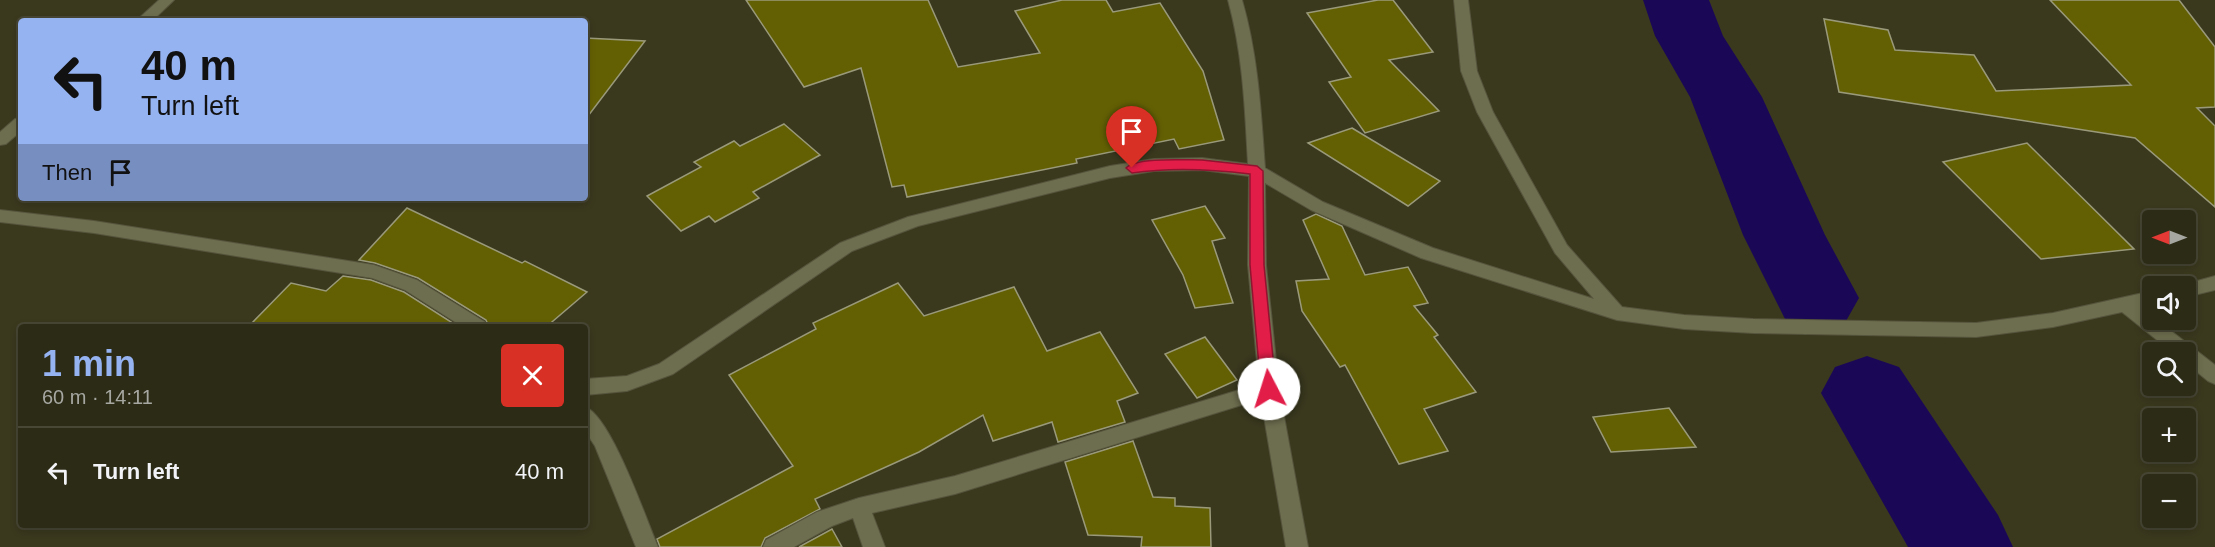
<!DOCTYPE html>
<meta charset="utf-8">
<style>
body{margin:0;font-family:Arial,sans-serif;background:#34331f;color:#f1f3f6;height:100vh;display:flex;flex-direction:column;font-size:22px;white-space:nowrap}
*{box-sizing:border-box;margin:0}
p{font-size:20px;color:#a6a7a1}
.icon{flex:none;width:33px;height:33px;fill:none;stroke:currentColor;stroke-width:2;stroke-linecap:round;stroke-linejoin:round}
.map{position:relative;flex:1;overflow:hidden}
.panel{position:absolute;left:18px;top:324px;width:570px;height:204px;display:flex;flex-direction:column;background:#2c2b16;border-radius:6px;box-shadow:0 3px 9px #0003,0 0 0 2px #484735}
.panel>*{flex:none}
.guide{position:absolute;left:18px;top:18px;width:570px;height:183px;border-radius:6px;box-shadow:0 3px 9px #0003,0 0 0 2px #484735;background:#95b2f1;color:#111;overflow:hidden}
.needle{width:39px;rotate:270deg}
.tools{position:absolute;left:2142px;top:210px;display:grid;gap:12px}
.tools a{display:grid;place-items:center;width:54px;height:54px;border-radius:6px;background:#2c2b16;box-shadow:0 3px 9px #0003,0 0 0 2px #484735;font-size:30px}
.pin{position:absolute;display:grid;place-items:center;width:51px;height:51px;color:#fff;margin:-62px -26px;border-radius:50% 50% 50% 0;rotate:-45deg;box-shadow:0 0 6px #0007}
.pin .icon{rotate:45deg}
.me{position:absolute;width:66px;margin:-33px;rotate:355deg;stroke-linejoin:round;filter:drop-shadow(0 0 4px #0008)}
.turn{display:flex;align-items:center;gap:21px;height:126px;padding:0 24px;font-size:27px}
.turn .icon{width:78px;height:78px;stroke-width:2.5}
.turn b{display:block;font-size:42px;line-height:51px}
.then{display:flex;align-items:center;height:57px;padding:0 24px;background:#0003;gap:12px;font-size:22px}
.round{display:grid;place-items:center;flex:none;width:63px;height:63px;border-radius:6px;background:#34331f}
.summary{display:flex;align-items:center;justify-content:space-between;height:102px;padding:0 24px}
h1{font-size:36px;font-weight:800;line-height:45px;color:#95b2f1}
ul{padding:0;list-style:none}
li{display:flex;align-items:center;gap:18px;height:90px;padding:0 24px;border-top:2px solid #484735}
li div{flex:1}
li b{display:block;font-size:22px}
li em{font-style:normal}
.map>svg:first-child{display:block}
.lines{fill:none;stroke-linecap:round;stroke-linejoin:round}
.river{fill:#1a0856;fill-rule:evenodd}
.building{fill:#636004;stroke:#9a9a7b;stroke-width:1.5}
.minor-casing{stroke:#55543c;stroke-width:2}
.minor{fill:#6d6d4f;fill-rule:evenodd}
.route{fill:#e11d48;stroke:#92132f;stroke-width:1.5}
</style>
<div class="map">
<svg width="2215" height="547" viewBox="0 0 2215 547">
<rect width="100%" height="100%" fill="#3a391e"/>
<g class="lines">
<g class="river">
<path d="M1643,0H1709L1723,36L1762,97L1825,235L1859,298L1846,321L1816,330L1786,321L1743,235L1690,97L1655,36Z"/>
<path d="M1867,356L1899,367L1998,515L2013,547H1908L1821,393L1835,367Z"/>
</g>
</g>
<g class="building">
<path d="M746,0H928L958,67L1040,53L1015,11L1062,0H1106L1113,12L1160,3L1203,71L1224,140L1179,149L1174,139L1076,159L1077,163L907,197L904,185L892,187L861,68L804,87Z"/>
<path d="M1378,0H1393L1433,52L1389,60L1439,111L1365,133L1329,82L1351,77L1307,13Z"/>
<path d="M2050,0H2179L2215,47V107L2197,108L2215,126V207L2135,138L1839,92L1824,19L1888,30L1895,50L1974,55L1996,91L2131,85Z"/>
<path d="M585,38L645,41L585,120Z"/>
<path d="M784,124L820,155L753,192L759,198L715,222L709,216L681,231L647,196L701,167L694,162L734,141L740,146Z"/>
<path d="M1352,128L1440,181L1408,206L1308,143Z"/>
<path d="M2027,143L2134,249L2041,259L1943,162Z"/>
<path d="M1205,206L1225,238L1212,241L1233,303L1195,308L1183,275L1152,220Z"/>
<path d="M407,208L522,263L525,261L587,292L546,327H489L486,320L418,278L375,263L359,260Z"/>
<path d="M1316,214L1342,226L1365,275L1408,267L1428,303L1414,306L1438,335L1434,337L1476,392L1424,409L1448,451L1399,464L1345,365L1340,367L1302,311L1296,281L1329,279L1303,220Z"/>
<path d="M343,276L371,280L404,292L459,327H248L291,283L326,291Z"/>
<path d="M898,283L924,316L1014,287L1047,351L1100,332L1138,393L1117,401L1125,422L1058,442L1052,422L993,441L983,415L919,452L815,499L820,509L765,538L761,547H660L657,539L793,466L729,375L816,329L813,323Z"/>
<path d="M1205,337L1237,380L1197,398L1165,354Z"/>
<path d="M1669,408L1696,447L1611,452L1593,417Z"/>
<path d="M1133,441L1153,497L1175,498V506L1210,508L1211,547H1141L1142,537L1088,535L1065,462Z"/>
<path d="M832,529L842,547H799Z"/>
</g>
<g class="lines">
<defs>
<g id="minor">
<path d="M159,0H174L152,21H136Z"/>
<path d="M1228,0H1242C1258,55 1261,111 1265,168L1323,202L1433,248L1594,299L1555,253L1477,112L1461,71L1454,0H1468L1477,71L1493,112L1567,245L1622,307L1684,315L1753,319L1976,323L2053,313L2152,291V305L2141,307L2152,316V320H2157L2215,365V384L2208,381L2186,363V352H2172L2122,312L2053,327L1976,337L1753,333L1684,329L1617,320L1421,258L1311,210L1265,183L1266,265L1279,389L1308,547H1286L1261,399L955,494L872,513L885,547H863L853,518L832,526L794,547H763L766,540L817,512L859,498L955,476L1259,384L1248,265L1249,176L1202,170L1154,171L1110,178L918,226L852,251L673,374L627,391L585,395V379L627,376L659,364L840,243L908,217L1110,166L1154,159L1202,158L1248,164C1245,109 1243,54 1228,0Z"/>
<path d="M21,118V131L6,144L0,145V132L15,119Z"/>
<path d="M0,210L94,221L374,265L417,280L485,322L487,327H463L405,290L372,278L94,233L0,222Z"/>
<path d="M2215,276V290L2186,297V286H2179Z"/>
<path d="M585,407C611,416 646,519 658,547H636L595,446L585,431Z"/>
</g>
</defs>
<use href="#minor" class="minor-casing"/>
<use href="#minor" class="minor"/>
</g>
<path class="route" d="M1202,160L1257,166L1263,171L1264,265L1276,389L1274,393H1263L1261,389L1250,265V174C1210,169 1172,167 1132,173L1126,168C1136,157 1185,160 1202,160Z"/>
</svg>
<div class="tools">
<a><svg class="needle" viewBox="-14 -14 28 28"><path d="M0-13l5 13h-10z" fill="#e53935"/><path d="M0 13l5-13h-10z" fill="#a6a7a1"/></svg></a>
<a><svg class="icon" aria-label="sound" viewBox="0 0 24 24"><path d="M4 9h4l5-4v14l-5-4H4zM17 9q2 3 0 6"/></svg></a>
<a><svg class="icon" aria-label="search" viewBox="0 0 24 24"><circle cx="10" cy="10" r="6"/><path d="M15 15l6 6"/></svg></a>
<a>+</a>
<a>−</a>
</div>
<div class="pin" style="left:1132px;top:168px;background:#d93025"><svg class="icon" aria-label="arrive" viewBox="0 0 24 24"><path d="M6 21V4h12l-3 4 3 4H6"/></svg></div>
<svg class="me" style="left:1269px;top:389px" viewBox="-20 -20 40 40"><circle r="19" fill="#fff"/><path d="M0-13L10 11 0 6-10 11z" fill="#e11d48"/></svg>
<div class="guide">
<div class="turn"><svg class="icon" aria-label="left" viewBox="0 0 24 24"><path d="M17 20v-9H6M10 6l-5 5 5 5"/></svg><div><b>40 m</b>Turn left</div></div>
<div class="then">Then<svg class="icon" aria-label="arrive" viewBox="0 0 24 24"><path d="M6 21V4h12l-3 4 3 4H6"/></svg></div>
</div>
<section class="panel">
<div class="summary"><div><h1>1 min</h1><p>60 m · 14:11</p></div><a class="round" style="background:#d93025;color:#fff"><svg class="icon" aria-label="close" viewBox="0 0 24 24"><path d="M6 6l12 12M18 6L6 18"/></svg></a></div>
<ul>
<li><svg class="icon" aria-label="left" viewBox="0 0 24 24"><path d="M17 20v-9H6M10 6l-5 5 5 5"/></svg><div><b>Turn left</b></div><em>40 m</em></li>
</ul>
</section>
</div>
